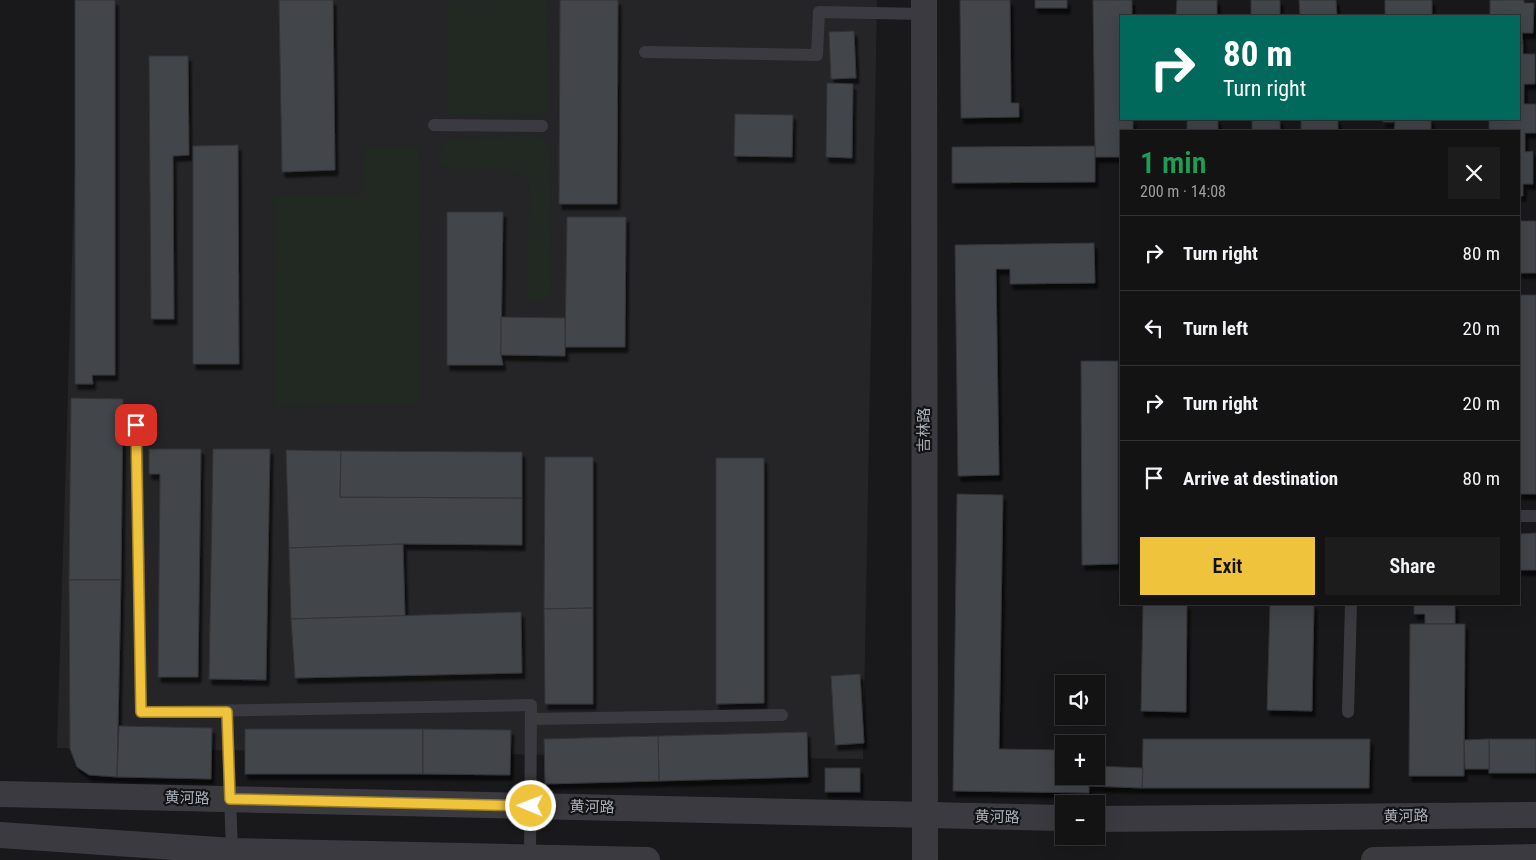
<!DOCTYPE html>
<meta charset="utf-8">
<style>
body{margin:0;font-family:"Roboto Condensed","Noto Sans SC",sans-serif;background:#1c1c1d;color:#f1f3f6;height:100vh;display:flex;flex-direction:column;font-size:19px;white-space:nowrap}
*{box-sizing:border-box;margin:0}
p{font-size:16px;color:#9d9ea0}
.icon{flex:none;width:28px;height:28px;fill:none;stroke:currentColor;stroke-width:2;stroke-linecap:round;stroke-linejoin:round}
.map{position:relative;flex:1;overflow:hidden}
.panel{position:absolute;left:1120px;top:130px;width:400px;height:475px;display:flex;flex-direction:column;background:#131314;border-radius:0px;box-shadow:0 5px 20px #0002,0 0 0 1px #323234}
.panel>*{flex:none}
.hud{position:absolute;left:1120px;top:15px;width:400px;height:105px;border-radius:0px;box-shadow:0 5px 20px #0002,0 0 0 1px #323234;background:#00695c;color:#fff;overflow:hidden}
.tools{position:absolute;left:1055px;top:675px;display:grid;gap:10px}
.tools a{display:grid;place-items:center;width:50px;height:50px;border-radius:0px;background:#131314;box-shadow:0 5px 20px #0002,0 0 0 1px #323234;font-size:25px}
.pin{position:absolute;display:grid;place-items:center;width:42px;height:42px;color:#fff;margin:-21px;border-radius:10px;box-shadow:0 2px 8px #0006}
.me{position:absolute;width:55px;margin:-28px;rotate:271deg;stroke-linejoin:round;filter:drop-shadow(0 0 4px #0008)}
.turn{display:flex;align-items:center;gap:18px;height:105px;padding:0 20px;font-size:22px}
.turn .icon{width:65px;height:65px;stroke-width:2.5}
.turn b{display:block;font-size:35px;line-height:42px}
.round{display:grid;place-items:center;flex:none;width:52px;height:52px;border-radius:0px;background:#1c1c1d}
.overview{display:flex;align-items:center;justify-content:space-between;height:85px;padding:0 20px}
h1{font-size:30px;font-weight:600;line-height:38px;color:#1e9e55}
.action{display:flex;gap:10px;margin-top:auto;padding:10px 20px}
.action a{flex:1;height:58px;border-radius:0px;background:#f0c33c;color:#111;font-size:20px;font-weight:600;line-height:58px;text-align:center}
.action a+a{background:#1c1c1d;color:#f1f3f6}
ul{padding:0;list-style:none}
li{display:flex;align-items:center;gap:15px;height:75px;padding:0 20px;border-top:1px solid #323234}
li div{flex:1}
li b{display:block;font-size:19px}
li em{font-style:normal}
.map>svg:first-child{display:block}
.built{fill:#252528}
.green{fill:#212922}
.building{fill:#434448;stroke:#333337;filter:url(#shadow)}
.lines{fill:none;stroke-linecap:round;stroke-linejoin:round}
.lane{stroke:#3a3a40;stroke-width:12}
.street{stroke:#3a3a40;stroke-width:26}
.route-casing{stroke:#9c7f27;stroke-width:12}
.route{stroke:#f0c33c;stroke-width:9}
.labels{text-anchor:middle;stroke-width:4.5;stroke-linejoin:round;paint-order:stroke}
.street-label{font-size:15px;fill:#abafba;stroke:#141416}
</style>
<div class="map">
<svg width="1536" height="860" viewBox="0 0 1536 860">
<defs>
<filter id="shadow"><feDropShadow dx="3" dy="5.5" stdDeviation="1" flood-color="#0009"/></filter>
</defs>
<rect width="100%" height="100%" fill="#19191b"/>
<path class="built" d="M80,0H877L863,759L57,748Z"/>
<g class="green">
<path d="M546,0L548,113L448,115L447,1Z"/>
<path d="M542,136L550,149L551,298L526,300L530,183C498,151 467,181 439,163L440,150L449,139Z"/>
<path d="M419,147L420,404L275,405L274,195H362L363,148Z"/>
</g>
<g class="building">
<path d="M75,0H115V375H92L93,384H75Z"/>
<path d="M279,0H333L335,170L282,172Z"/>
<path d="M560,0H618L617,204H559Z"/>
<path d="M960,0H1010L1011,103H1019V117L961,118Z"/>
<rect x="1035" y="0" width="32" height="8"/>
<path d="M1093,0H1132V16H1121V119H1133V131H1121V157H1095Z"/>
<path d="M1177,0H1217V16H1176Z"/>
<rect x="1251" y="0" width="29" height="16"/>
<path d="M1299,0H1336L1337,16H1300Z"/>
<rect x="1385" y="0" width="47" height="16"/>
<path d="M1490,0H1524V3H1534L1533,33H1522L1523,43H1519V16H1490Z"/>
<path d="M854,31L856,78L831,79L829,32Z"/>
<path d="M1519,43H1523V54H1535V84H1524V104H1536V133H1525V152L1533,151V184H1523V196H1519V131H1489V119H1519Z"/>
<path d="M149,56H188L189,155L173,156L174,319H151Z"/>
<path d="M827,83L853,84L852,158L826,157Z"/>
<path d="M735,114L793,115L792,157L734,156Z"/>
<rect x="1187" y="119" width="31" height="12"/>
<rect x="1252" y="119" width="28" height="12"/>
<rect x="1301" y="119" width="37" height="12"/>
<path d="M1383,119H1431V131H1394L1395,122H1383Z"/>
<path d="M238,145L239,364H193V146Z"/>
<path d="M1095,146V182L952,183V147Z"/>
<path d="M447,212H503L501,355L503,365H447Z"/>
<path d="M567,217H626L625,347H565Z"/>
<rect x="1519" y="221" width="17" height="52"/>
<path d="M1094,243L1095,283L1010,284V269H996L999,475L958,476L955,245Z"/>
<rect x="1519" y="295" width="17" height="199"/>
<path d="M501,317L565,318V356L501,355Z"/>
<path d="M1081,361H1118V564L1082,565Z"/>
<path d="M71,398L123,399L121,580H69Z"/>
<path d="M149,449H201L198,677H158L160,474H149Z"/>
<path d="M213,449H270L266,680L209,679Z"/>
<path d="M286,450L341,451L340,497L522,498V545L403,544L289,548Z"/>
<path d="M341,451L522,452V498L340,497Z"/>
<path d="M545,457H593V608L544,609Z"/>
<path d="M716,458H764V703L716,704Z"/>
<path d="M957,494L1003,495L999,749L1064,750V776H1089V793L953,791Z"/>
<path d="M1536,533V570H1519V534Z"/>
<path d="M403,544L405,616L291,619L289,548Z"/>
<path d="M69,580H121L117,777L89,775L77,767L70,749Z"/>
<path d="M1143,604H1187L1186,712L1141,711Z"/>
<path d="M1270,604H1314L1312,711L1267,710Z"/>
<path d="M1414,604H1455V624H1425V614H1414Z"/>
<path d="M593,608V704H545L544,609Z"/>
<path d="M521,612L522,673L295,678L291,619Z"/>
<path d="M1410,624H1465L1464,776H1409Z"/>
<path d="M860,674L864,743L835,745L831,676Z"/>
<path d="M119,726L212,728L211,779L117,777Z"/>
<rect x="245" y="729" width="178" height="45"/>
<path d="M423,729L511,730L510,775L423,774Z"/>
<path d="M807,732L808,777L659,781L658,736Z"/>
<path d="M658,736L659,781L545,784L544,739Z"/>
<path d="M1143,739H1370L1369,788H1142Z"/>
<rect x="1489" y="739" width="47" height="34"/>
<path d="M1489,739V769H1465L1464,740Z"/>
<path d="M1096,766L1143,768L1142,788L1088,786L1089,776H1096Z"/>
<rect x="825" y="768" width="35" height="24"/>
</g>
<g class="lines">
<g class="lane">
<path d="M645,52L817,55L819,12L924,14"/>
<path d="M434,125L542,126"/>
<path d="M137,425L141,712L531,705L530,857"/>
<path d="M1519,516H1536"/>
<path d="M227,711L232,851"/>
<path d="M1348,712L1351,604"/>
<path d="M532,719L782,715"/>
</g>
<g class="street">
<path d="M924,0L925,860"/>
<path d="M0,794L1064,818"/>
<path d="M1096,819L1536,815"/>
<path d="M0,835L232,851L647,860"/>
<path d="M1374,860L1536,857"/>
</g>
</g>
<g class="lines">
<defs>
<path id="route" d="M136,425L141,712H227L230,799L531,806"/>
</defs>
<use href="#route" class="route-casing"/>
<use href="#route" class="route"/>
</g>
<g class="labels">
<g class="street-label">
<text transform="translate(924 430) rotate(-90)" y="5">吉林路</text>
<text transform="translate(187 798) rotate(1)" y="5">黄河路</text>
<text transform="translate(592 807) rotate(1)" y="5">黄河路</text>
<text transform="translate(1406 816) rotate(-1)" y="5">黄河路</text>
<text transform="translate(997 817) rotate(1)" y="5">黄河路</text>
</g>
</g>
</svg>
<div class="tools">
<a><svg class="icon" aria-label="sound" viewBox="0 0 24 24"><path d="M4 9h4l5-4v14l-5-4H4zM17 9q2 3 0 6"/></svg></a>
<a>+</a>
<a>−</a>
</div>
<div class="pin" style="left:136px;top:425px;background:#d93025"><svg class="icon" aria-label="arrive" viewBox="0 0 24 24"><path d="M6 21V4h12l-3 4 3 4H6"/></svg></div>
<svg class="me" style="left:531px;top:806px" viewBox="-20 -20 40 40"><circle r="17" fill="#f0c33c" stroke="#fff" stroke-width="3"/><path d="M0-11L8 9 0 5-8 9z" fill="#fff"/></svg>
<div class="hud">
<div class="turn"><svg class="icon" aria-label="right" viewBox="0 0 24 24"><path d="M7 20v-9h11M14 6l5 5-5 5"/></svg><div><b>80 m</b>Turn right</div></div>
</div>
<section class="panel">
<div class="overview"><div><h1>1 min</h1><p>200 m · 14:08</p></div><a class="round"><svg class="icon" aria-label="close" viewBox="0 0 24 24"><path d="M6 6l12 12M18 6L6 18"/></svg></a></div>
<ul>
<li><svg class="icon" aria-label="right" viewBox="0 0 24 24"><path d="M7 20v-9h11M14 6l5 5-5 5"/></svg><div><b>Turn right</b></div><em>80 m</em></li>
<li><svg class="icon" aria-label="left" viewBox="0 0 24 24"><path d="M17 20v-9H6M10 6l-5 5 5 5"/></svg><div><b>Turn left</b></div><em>20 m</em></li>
<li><svg class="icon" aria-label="right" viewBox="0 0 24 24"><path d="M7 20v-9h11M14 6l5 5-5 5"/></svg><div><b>Turn right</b></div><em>20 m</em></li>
<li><svg class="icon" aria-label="arrive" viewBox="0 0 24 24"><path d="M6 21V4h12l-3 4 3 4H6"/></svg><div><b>Arrive at destination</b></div><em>80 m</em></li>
</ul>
<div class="action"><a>Exit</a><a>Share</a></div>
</section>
</div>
